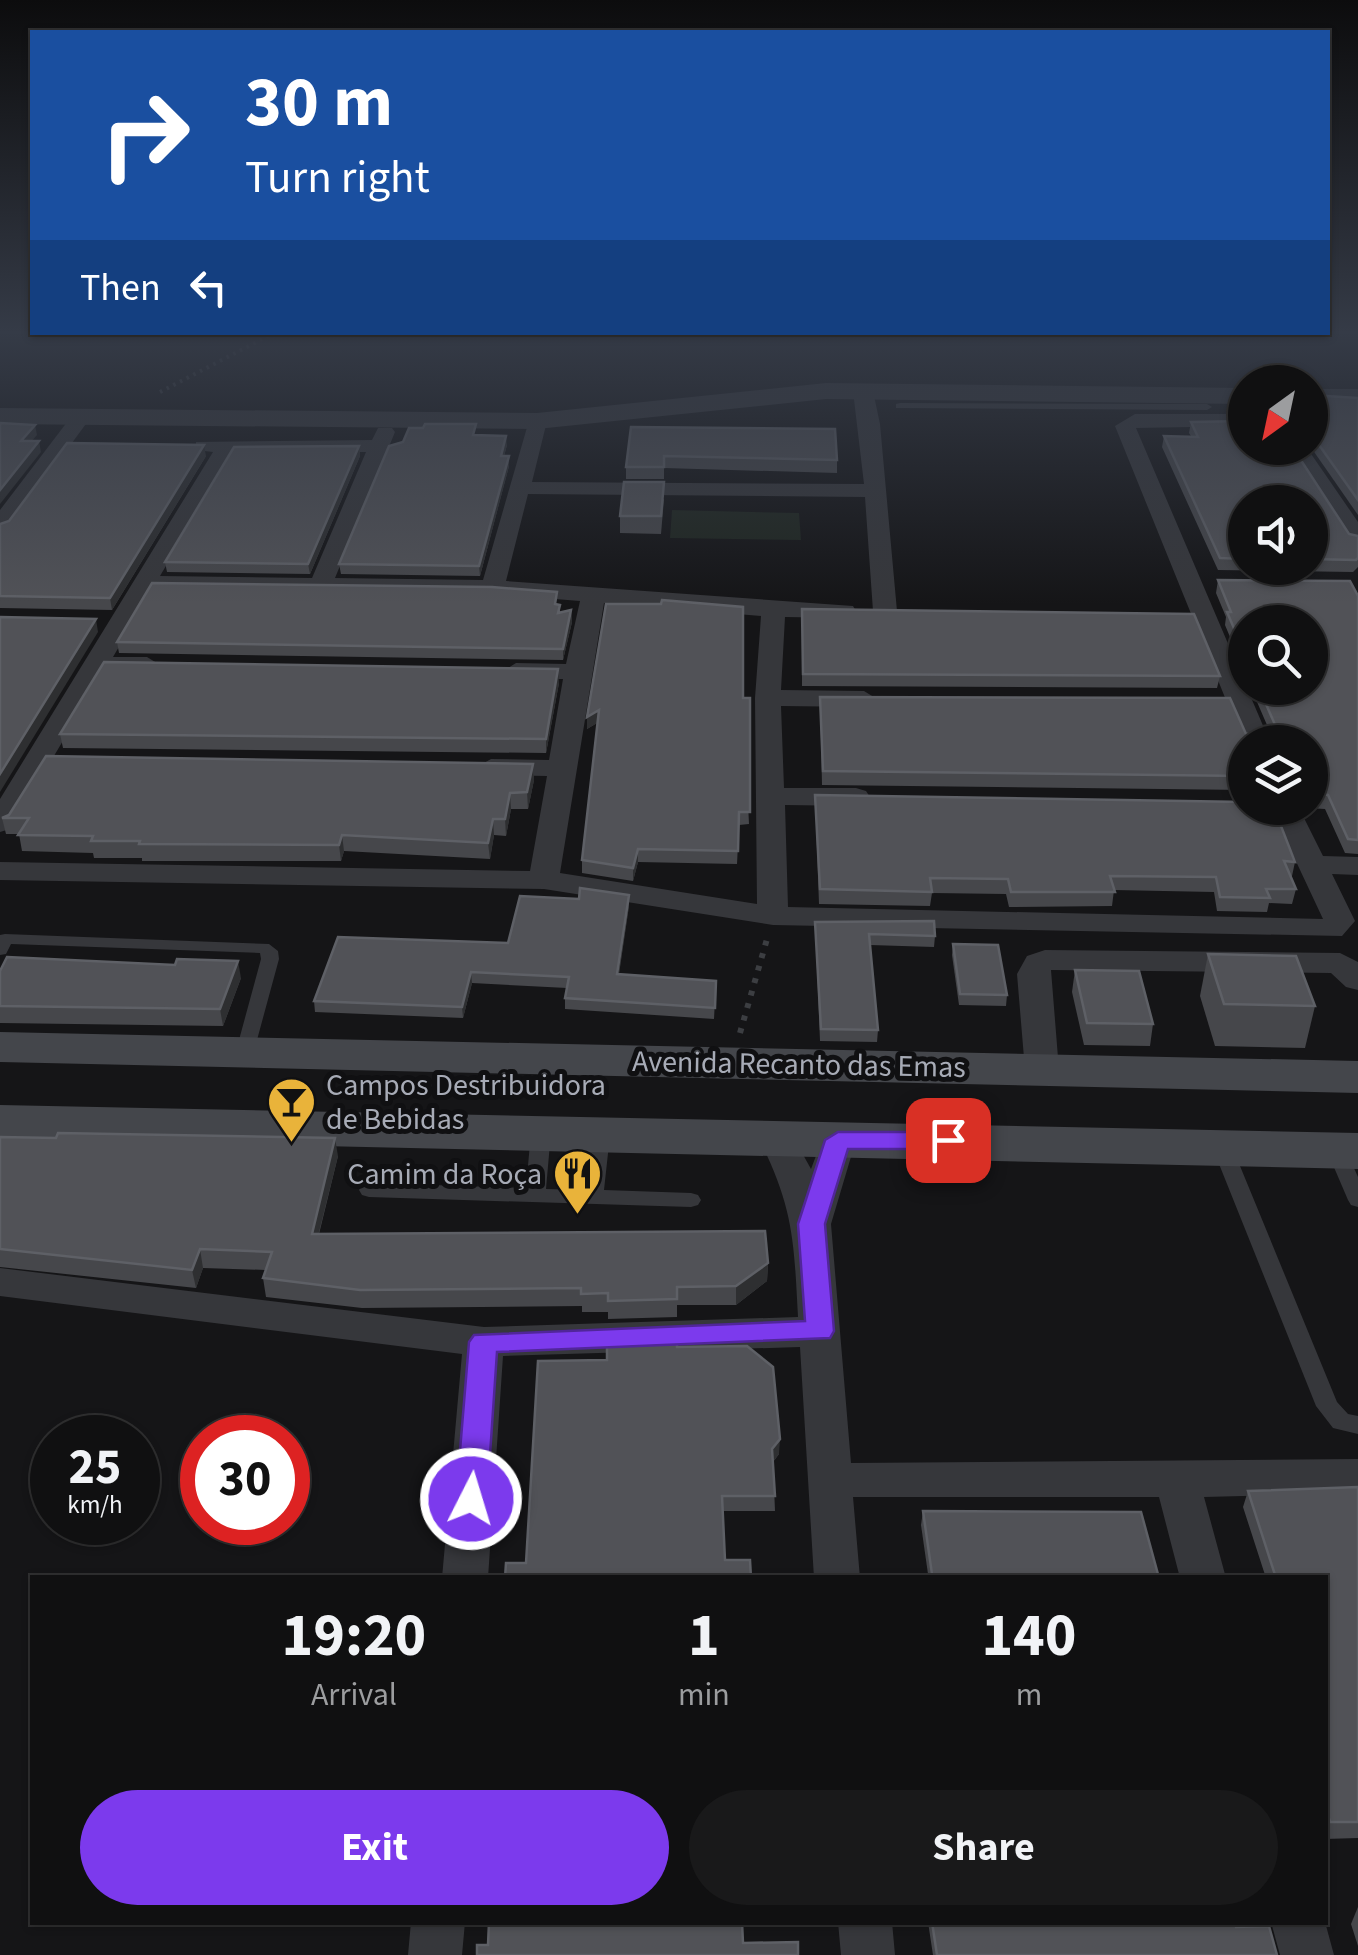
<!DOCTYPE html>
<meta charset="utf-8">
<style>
body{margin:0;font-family:"Source Sans 3",sans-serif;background:#19191a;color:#f1f3f6;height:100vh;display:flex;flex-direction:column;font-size:38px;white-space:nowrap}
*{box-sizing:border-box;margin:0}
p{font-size:32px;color:#9c9d9f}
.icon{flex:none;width:55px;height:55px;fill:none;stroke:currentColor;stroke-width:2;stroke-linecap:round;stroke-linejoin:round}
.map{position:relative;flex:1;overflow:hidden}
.side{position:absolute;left:30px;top:1575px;width:1298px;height:350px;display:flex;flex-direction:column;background:#101011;border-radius:0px;box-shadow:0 2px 8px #0004,0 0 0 2px #303031}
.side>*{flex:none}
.hud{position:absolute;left:30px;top:30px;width:1300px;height:305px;border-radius:0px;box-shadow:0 2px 8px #0004,0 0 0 2px #303031;background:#1a4fa0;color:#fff;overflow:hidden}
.needle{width:65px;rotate:213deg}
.fabs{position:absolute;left:1228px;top:365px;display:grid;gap:20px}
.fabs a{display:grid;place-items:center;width:100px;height:100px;border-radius:50%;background:#101011;box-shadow:0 2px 8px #0004,0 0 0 2px #303031;font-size:50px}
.speed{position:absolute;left:30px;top:1415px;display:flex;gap:20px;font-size:50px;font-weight:700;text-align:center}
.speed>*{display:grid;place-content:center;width:130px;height:130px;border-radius:50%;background:#101011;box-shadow:0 2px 8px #0004,0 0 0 2px #303031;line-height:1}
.speed small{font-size:25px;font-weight:400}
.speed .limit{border:15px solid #d22;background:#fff;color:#111}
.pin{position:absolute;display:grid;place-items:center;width:85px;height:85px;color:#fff;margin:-42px;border-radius:20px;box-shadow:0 5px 15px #0006}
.me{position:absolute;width:110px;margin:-55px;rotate:5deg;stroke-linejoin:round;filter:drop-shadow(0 0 8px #0008)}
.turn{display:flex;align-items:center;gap:35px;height:210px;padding:0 50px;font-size:45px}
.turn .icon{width:130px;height:130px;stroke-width:2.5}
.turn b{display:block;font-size:70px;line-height:85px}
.then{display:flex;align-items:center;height:95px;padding:0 50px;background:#0003;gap:20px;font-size:38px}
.eta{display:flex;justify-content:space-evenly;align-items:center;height:170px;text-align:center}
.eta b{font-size:60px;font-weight:700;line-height:70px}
.action{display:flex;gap:20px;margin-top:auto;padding:20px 50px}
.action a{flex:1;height:115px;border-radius:60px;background:#7c3aed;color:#fff;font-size:40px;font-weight:700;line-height:115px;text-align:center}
.action a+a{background:#19191a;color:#f1f3f6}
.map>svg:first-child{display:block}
.green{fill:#1f2620}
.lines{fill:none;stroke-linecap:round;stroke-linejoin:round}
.path-far1{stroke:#3c3e42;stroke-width:4;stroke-dasharray:2.5 5;stroke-linecap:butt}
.path{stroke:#3c3e42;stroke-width:6;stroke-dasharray:5 8;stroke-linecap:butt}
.service{fill:#36373b;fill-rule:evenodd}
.minor{fill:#36373b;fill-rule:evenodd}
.tertiary{fill:#36373b;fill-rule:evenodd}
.secondary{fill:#44464b;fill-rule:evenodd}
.wall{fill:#46474b;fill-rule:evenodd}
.shaded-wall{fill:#2e2f31}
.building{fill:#515257;stroke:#5e6066;stroke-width:2.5}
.route{fill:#7c3aed;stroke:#51269a;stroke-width:2.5}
.labels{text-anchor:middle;stroke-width:10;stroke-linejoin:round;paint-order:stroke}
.street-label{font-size:30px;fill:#a7abb6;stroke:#101012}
.poi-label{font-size:30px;fill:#a7abb6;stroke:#101012;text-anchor:start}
</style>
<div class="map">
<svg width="1358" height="1955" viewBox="0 0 1358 1955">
<rect width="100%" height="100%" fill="#151517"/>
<path class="green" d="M672,510L799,513L801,540L670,538Z"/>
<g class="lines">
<path class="path-far1" d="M160,392L276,332"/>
<path class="path" d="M740,1033L767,939"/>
<g class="service">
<path d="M900,403L1207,404L1212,407L1207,410L896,408V404Z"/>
<path d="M5,934L269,944L278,951L279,959L254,1051L245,1057L236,1051L261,959L260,953L11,944L6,954L0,955V935Z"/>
<path d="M541,1126L548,1128L551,1132L546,1189L584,1190L590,1135L593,1131H607L610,1135L604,1190L691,1193L698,1195L701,1200L698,1205L691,1207L369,1197L362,1195L359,1190L362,1185L369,1183L526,1188L531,1132L534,1128Z"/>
<path d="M1223,1143L1230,1144L1233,1149L1337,1402L1348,1414L1358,1416V1434L1333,1428L1316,1406L1213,1149L1216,1144Z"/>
<path d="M1337,1145L1344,1146L1358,1177V1207L1351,1205L1348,1200L1327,1151L1330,1146Z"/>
</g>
<g class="minor">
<path d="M863,385L873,391L880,424L897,611L894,616L885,618L873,611L865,497L528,494L506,581L853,606L856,611L844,618L785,617L781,690L864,691L877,699L864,707L781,706L784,788H856L866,791L870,797L866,803L856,806L785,805L788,907L1323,919L1271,808H1299L1323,856L1358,857V875L1332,874L1355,921L1342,936L773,925L544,889L0,880V862L530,871L547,776L491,775L477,767L491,759L549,760L563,679H516L503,671L516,663L566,664L580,601L493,594L152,590L113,657H147L160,665L147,673L104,672L14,823L10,829L0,832V799L213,452L196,450V442L372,440L378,428H392L395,432L335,578L483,580L530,417L537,415L547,421L532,482L864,484L853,391ZM233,452H366L312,578L160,576ZM604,603L761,616L755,698L757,904L560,873Z"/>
<path d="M81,411L91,417L8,530L0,532V510L74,413Z"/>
<path d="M1135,414H1245V426L1136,428L1270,742H1243L1115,426Z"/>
<path d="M1287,448H1307L1358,522V546L1350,544Z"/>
<path d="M1045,950L1340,953L1358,962V990L1346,987L1331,973L1051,970L1059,1070L1054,1078L1042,1081L1030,1078L1025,1070L1017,974L1027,956Z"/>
<path d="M838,1128L851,1132L856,1140L831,1224L851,1463L1358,1459V1493L1204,1497L1226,1578H1180L1159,1497H853L860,1578H814L800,1347L503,1356L488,1578H442L462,1354L0,1296V1268L484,1327L798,1317C794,1243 794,1209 760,1141L765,1133L778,1129L791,1133L811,1169L825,1132Z"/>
<path d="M411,1922H465L462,1955H408Z"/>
<path d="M838,1922H892L895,1955H841Z"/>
<path d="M1271,1922H1325L1334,1955H1280Z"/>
</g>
<g class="tertiary">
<path d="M826,383L1245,388V404L826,399L537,429L0,424V408L537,413Z"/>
<rect x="1310" y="389" width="48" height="16"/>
</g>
<g class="secondary">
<path d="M0,1032L1358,1061V1093L0,1062Z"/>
<path d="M0,1105L1358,1133V1169L0,1139Z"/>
</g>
</g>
<g class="wall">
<path d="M1310,395L1358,398V515L1310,446Z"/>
<path d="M1245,421V448H1293L1349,534L1358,536V567L1353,572L1218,570L1162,447L1164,436H1191L1189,433L1191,422ZM1245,502H1310V568H1245Z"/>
<path d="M631,427L837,460V473L664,468V479H626V467Z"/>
<path d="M476,435L507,445L504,456H509V466L480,576L341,574L339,564Z"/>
<path d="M359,446L360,456L310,574L167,572L165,562Z"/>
<path d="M206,456L112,610L0,608V524Z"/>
<path d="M664,499L661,534L620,533V516Z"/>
<path d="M1218,580L1358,596V854L1345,853L1325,809L1308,808H1310V742H1245V790L822,785L820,697L1246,734L1270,732L1251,688H1310L1245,622V673L1225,625L1226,617L1216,593Z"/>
<path d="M557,604L560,605V613L571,610L572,622L563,660L119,653L117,642Z"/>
<path d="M802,621L1220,676L1217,688L802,686Z"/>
<path d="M559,683L546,753L63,748L60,734Z"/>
<path d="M743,698L749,824L739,825L737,864L638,862L633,881L582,873V860L597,723L587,729V717Z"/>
<path d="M533,764L534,780L528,809H511L506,836L494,835L490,859L344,851L341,861H142V858H94L93,853L22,851L19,834H6L2,818Z"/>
<path d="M815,795L1295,862L1292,876H1290L1296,889L1292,904L1269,903L1267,912L1217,911L1214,892L1114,890L1112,906L1009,907L1006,894L932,893L930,906L819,904Z"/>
<path d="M629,906L619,974L716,981L714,1019L565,1009V998L567,988L472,983L463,1018L315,1012L314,1001Z"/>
<path d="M815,922L935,936L934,947L870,945L878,1030L877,1042L820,1041Z"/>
<path d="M953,944L1007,995L1006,1006L959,1005L952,955Z"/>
<path d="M1208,954L1315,1006L1305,1048L1215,1046L1200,996Z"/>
<path d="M175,965L241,978L223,1026L0,1023V971Z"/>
<path d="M1075,970L1153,1024L1150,1046L1084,1045L1072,992Z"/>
<path d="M0,1137L338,1156L319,1234L768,1263L767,1281L736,1305H677V1317L608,1319V1312H582V1306L362,1308L266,1297L263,1278L266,1270L203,1268L196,1288L0,1267Z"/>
<path d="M677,1347L779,1454L773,1462L775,1511H723L725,1560L526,1563L607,1360Z"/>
<path d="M1358,1487V1838L1325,1839V1578H1266L1243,1507L1248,1491Z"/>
<path d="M923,1511L1159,1578L928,1574L921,1525Z"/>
<path d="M1358,1907V1946L1351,1924Z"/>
<path d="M928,1922H1235L1236,1927L1277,1955H933Z"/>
</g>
<g class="shaded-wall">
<path d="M35,425L37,435L23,451L21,441Z"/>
<path d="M506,436L507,445L501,466V456Z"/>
<path d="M39,441L41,452L0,504V490Z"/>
<path d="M204,445L206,456L112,610L110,598Z"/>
<path d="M359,446L360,456L310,574L308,564Z"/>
<path d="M509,456V466L480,576L479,566Z"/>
<path d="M571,610L572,622L563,660V649Z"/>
<path d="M96,619L98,632L0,792V774Z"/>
<path d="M558,669L559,683L546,753V739Z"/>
<path d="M599,710V722L587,729V717Z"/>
<path d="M533,764L534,780L528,809L527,792Z"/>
<path d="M510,793L511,809L506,836L505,819Z"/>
<path d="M493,819L494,835L490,859L488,843Z"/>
<path d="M342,835L344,851L341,861L339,845Z"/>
<path d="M638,849V862L633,881V868Z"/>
<path d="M629,895V906L617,985V974Z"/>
<path d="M238,961L241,978L223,1026L220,1009Z"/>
<path d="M471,972L472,983L463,1018L462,1007Z"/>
<path d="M335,1138L338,1156L314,1252L312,1234Z"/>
<path d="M200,1249L203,1268L196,1288L192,1270Z"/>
<path d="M768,1263L767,1281L736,1305V1286Z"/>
<path d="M780,1439L779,1454L771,1464L772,1449Z"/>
</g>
<g class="building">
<path d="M1310,395L1358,398V500L1312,435H1310Z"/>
<path d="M1245,421V448H1293L1349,534L1358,536V558L1356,560L1310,559V502H1245V559L1220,558L1164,436L1198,437L1191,422Z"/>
<path d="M0,423L35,425L21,441H39L0,490Z"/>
<path d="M425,424H476L473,435L506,436L501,456H509L479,566L339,564L389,446L403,442L409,428H423Z"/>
<path d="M631,427L835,429L837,460L664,456V467H626Z"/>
<path d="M67,443L204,445L110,598L0,596V524L9,521Z"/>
<path d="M359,446L308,564L165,562L234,447Z"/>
<path d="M624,482H664L661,516H620Z"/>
<path d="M1218,580L1350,581L1358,596V840L1348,839L1328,795L1310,793V742H1245V776L823,771L820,697L1230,698L1246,734L1273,732L1276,727L1259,688H1310V622H1245V654L1227,612H1231Z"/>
<path d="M152,583L492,587L557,592L555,604L560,605L558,613L571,610L563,649L117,642Z"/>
<path d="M662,600L743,607V698H750V812H739L738,851L638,849L633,868L582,860L599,710L587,717L606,604H661Z"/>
<path d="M802,609L1194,614L1220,676L803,674Z"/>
<path d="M0,617L96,619L0,774Z"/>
<path d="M104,662L558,669L546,739L60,734Z"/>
<path d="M46,756L533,764L527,792L510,793L505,819H493L488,843L342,835L339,845L139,844L140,841H91L93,836L18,835L29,818H2L9,815Z"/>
<path d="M815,795L1245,802V808H1274L1295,862L1284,861L1296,889H1266L1270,898L1220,897L1216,877L1110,876L1115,892H1011L1008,879L930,878L932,892L820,889Z"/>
<path d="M580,888L629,895L617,974L716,981L715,1008L565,998L569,977L471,972L462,1007L314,1001L338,937L508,943L520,896L579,899Z"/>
<path d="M934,921L935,936L869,934L878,1030L821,1029L815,922Z"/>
<path d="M953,944L998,945L1007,995L960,994Z"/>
<path d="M1208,954L1296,956L1315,1006L1224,1004Z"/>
<path d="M7,957L175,965L177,959L238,961L220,1009L0,1006V971Z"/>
<path d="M1075,970L1139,971L1153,1024L1087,1023Z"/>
<path d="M58,1133L335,1138L312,1234L765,1231L768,1263L736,1286L677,1287V1299L608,1301V1293L581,1294V1288L360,1290L263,1278L272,1252L200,1249L192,1270L0,1249V1137L56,1138Z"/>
<path d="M677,1340V1347L747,1346L773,1367L780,1439L772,1449L775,1496H722L725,1560H750L751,1578H505L506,1563H526L538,1361L607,1360V1342Z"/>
<path d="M1358,1487V1822H1330L1325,1805V1578H1276L1248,1491Z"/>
<path d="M923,1511L1141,1512L1159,1578H894V1575L932,1574Z"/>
<path d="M489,1922H742L743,1943L798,1942V1955H477V1945H488Z"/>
<path d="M932,1922H1235L1236,1927L1269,1926L1277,1955H937Z"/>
</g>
<linearGradient id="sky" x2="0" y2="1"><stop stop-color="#0c0c0d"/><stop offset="0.55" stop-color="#353b47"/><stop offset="1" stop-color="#353b47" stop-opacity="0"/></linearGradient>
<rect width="1358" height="604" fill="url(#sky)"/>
<path class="route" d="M838,1132H948L961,1140L948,1149H848L825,1224L834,1331L830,1338L497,1352L487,1499L482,1508L471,1511L460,1508L456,1499L469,1342L474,1335L805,1321L798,1224L825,1140Z"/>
<defs>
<symbol id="bar-pin" viewBox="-11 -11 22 30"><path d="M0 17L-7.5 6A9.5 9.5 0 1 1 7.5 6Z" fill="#e9b33a" stroke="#101012"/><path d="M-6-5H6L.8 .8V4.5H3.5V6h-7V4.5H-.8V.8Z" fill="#111"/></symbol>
<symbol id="restaurant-pin" viewBox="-11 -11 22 30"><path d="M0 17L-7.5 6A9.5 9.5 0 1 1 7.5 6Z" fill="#e9b33a" stroke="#101012"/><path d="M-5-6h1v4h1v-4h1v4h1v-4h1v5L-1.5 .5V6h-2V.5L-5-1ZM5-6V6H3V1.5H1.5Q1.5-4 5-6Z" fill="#111"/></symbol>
</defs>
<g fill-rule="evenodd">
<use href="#bar-pin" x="264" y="1074" width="55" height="75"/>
<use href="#restaurant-pin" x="550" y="1146" width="55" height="75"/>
</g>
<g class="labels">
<g class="street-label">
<text transform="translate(799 1064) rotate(1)" y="10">Avenida Recanto das Emas</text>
</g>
<g class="poi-label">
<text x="326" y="1095">Campos Destribuidora<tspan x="326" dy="34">de Bebidas</tspan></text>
<text x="542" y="1184" text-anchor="end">Camim da Roça</text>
</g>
</g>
</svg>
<div class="fabs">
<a><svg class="needle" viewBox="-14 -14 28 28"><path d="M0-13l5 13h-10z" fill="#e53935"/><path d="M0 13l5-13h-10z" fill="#9c9d9f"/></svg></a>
<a><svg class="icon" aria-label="sound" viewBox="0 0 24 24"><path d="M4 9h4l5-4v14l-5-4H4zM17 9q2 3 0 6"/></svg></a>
<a><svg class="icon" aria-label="search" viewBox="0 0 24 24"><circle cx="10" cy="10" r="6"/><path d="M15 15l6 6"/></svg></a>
<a><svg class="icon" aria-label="layers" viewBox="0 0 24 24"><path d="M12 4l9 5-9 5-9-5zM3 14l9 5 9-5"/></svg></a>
</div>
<div class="speed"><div>25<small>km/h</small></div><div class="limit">30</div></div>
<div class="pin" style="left:948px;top:1140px;background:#d93025"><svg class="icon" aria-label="arrive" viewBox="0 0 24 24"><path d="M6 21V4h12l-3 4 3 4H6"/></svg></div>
<svg class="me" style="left:471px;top:1499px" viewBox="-20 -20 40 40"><circle r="17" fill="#7c3aed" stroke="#fff" stroke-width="3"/><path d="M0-11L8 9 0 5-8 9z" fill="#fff"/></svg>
<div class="hud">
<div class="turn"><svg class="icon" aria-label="right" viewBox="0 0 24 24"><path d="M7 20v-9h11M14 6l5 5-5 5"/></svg><div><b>30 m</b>Turn right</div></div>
<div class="then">Then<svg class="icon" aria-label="left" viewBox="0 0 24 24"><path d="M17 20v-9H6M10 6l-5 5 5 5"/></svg></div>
</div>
<section class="side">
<div class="eta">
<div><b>19:20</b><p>Arrival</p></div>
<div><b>1</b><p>min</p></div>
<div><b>140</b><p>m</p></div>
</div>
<div class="action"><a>Exit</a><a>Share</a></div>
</section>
</div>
